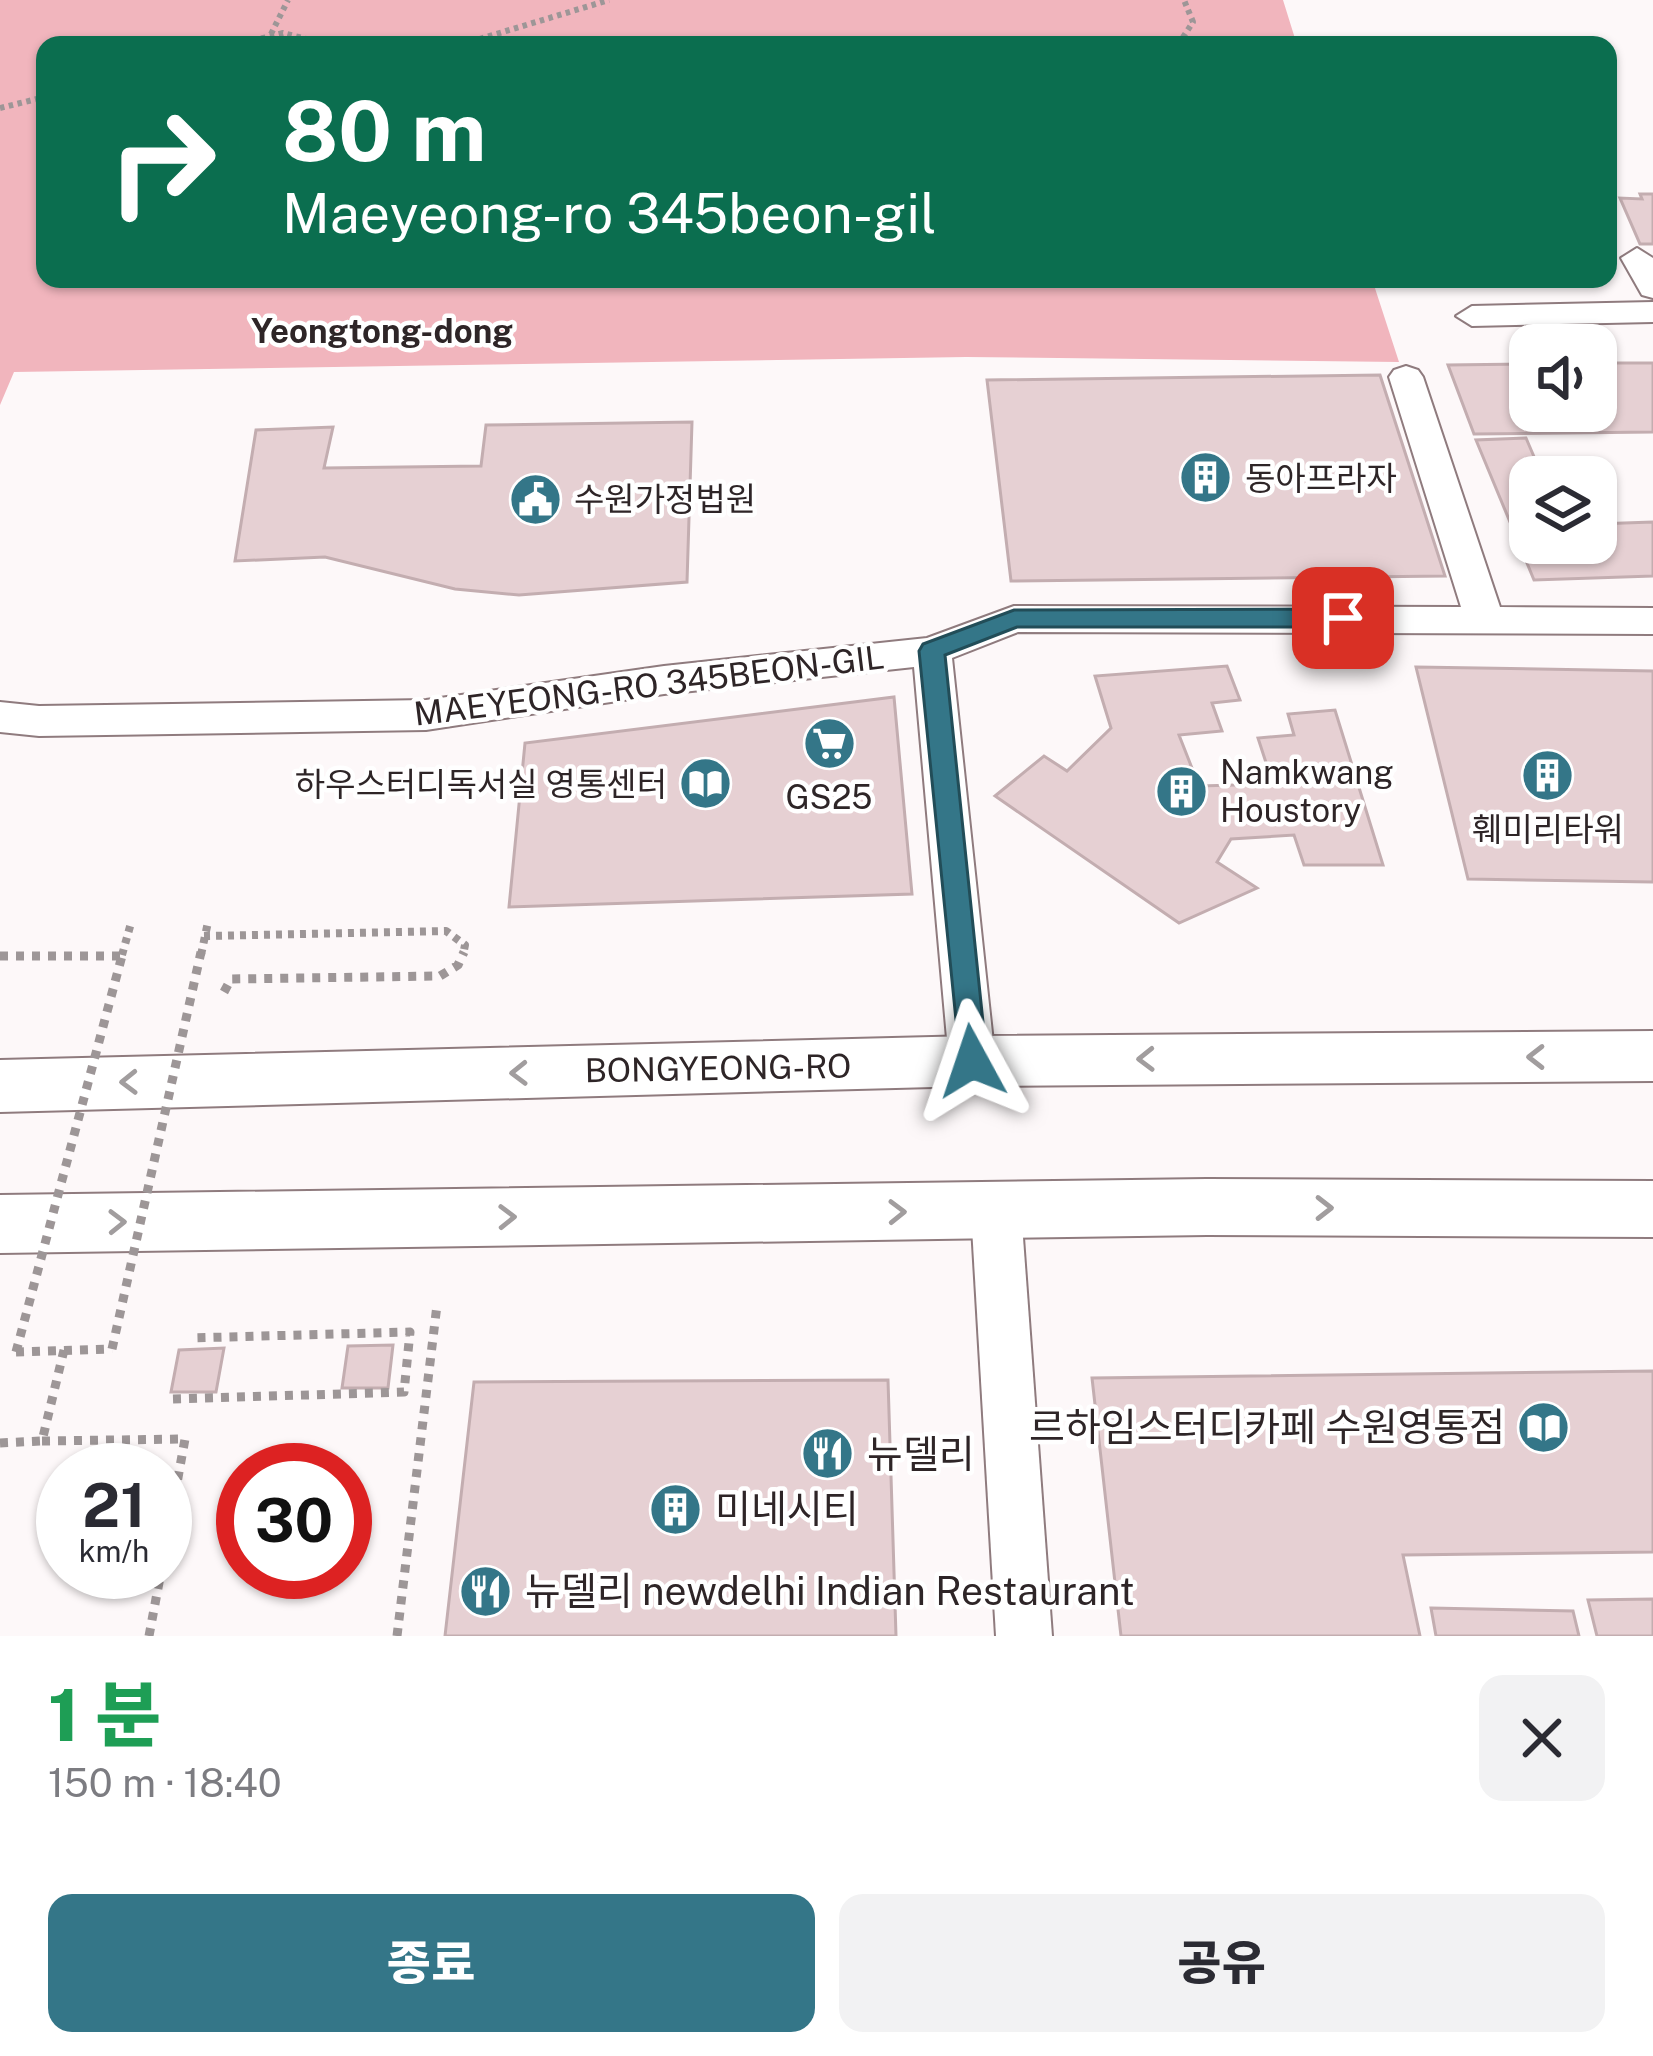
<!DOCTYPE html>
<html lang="ko">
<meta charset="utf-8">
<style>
body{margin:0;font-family:"Public Sans","Noto Sans KR",sans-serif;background:#f2f2f3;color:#2b2b33;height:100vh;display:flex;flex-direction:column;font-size:45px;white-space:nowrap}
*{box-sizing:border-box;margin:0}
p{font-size:39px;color:#7c7c81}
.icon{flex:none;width:66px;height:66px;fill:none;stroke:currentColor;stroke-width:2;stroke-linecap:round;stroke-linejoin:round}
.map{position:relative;height:1636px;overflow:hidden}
.drawer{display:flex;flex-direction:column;background:#fff;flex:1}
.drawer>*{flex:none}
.banner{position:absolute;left:36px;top:36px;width:1581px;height:252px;border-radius:24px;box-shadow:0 3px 9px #0004;background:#0b6e4f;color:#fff;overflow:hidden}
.tools{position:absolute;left:1509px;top:324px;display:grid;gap:24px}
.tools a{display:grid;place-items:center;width:108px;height:108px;border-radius:24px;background:#fff;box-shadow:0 3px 9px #0004;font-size:60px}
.speed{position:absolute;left:36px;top:1443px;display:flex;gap:24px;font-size:60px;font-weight:700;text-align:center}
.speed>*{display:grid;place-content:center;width:156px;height:156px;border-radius:50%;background:#fff;box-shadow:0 3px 9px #0004;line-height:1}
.speed small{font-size:30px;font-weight:400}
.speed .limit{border:18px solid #d22;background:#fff;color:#111}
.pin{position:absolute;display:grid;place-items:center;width:102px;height:102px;color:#fff;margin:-51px;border-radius:24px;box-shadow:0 6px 18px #0006}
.me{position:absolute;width:132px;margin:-66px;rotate:355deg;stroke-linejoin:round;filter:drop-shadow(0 0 9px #0008)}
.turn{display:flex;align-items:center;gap:42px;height:252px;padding:0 48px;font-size:54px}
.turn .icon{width:156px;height:156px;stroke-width:2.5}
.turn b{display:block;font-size:84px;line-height:102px}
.round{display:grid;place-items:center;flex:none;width:126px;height:126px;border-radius:24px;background:#f2f2f3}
.summary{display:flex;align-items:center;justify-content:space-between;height:204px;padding:0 48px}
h1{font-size:72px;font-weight:800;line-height:90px;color:#1e9e55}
.action{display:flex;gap:24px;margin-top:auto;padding:24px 48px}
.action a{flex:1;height:138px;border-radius:24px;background:#347688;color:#fff;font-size:48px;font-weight:800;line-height:138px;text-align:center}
.action a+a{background:#f2f2f3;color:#2b2b33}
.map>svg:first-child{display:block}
.green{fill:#f1b5bd}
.building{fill:#e6d0d3;stroke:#c3adb0;stroke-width:3}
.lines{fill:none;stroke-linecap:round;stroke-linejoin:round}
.minor-casing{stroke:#8f7b7e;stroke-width:4}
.major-casing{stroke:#8f7b7e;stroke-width:4}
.path-far2{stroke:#9d9697;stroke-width:6;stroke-dasharray:4.5 4.5;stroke-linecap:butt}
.path-far1{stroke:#9d9697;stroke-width:8;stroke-dasharray:6 6;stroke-linecap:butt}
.path{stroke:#9d9697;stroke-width:9;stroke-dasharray:8 8;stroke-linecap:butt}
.minor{fill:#fff;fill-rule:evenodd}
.major{fill:#fff;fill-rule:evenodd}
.path-bridge-far1{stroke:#9d9697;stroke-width:8;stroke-dasharray:6 6;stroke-linecap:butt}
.path-bridge{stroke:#9d9697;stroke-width:9;stroke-dasharray:8 8;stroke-linecap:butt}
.oneway{stroke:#a19d9e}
.route{fill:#347688;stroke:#224d58;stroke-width:3}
.labels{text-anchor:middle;stroke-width:9;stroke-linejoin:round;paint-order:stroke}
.far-quarter-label{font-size:33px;font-weight:bold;fill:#2e2527;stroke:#fff}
.poi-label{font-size:33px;fill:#2e2527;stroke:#fff;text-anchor:start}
.street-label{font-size:33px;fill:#2e2527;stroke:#fff}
.near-poi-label{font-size:39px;fill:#2e2527;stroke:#fff;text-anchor:start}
</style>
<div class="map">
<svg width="1653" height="1636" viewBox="0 0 1653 1636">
<rect width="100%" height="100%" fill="#fdf8f9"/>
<path class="green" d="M0,0H1283L1297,45H45V279H1372L1399,362L966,357L14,372L0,405Z"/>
<g class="building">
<path d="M1640,194H1653V244H1640L1620,198L1642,199Z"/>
<path d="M1596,363H1653V432L1474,434L1448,365L1530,364V411H1596Z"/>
<path d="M1380,375L1445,576L1011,581L987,380Z"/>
<path d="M692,422L687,582L519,595L455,589L325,557L235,561L256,430L333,427L324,468L481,466L486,425Z"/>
<path d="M1526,438L1538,466H1567L1572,477H1530V543H1596V524L1653,522V576L1534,580L1476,440Z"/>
<path d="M1227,666L1240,700L1212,703L1222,731L1179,735L1199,786L1273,784L1258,738L1294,735L1288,714L1335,710L1383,865H1304L1294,835L1231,839L1217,862L1257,888L1179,923L995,796L1044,756L1067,771L1111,728L1095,676Z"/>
<path d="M1416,667L1653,671V882L1468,879Z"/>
<path d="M894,697L912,894L509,907L525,743Z"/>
<path d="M393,1345L388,1388H342L348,1346Z"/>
<path d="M224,1348L216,1392H171L179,1350Z"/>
<path d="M1653,1371V1552L1403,1555L1420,1636H1121L1092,1378Z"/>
<path d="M888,1380L896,1636H445L474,1382Z"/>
<path d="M1653,1599V1636H1597L1588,1600Z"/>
<path d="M1431,1608L1573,1611L1579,1636H1436Z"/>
</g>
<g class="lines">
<defs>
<g id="minor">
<path d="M1637,248L1653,258V298L1642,295L1621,258Z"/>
<path d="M1653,302V322L1472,326L1456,316L1472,306Z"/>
<path d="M1406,366L1418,370L1423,377L1500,607L1653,608V634L1018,632L952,658L995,1061L988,1075L972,1081L956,1075L949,1061L914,667L664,694L426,730L39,736L0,732V702L39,706L426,700L664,666L927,638L1014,606L1461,607L1389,377L1394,370Z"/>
<path d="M996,1188L1013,1194L1021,1210L1052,1636H996L971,1210L979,1194Z"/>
</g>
<g id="major">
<path d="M1653,1031V1081L972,1086L0,1112V1060L972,1036Z"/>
<path d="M1207,1179L1653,1181V1237L1207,1235L0,1253V1195Z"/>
</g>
</defs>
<use href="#minor" class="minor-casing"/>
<use href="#major" class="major-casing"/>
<g class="path-far2">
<path d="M271,34L288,0"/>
<path d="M235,45L283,33L330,45"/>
<path d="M435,45L473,41L609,0"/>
<path d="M1178,45L1193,22L1184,0"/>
<path d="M0,108L45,97"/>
</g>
<path class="path-far1" d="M204,936L446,931L465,945L463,955"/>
<g class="path">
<path d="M0,956H123"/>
<path d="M224,992L231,979L440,976L458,965L464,952"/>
<path d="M16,1352L112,1349"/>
<path d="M173,1399L404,1392L410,1332L190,1338"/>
<path d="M42,1441L185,1439L165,1549"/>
<path d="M0,1443L42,1441L64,1350"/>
<path d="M149,1636L161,1572"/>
<path d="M397,1636L437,1305"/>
</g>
<use href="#minor" class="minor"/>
<use href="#major" class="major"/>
<g class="path-bridge-far1">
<path d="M122,955L131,923"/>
<path d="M201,955L208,922"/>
</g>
<g class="path-bridge">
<path d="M112,1349L201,952"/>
<path d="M16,1352L123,952"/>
</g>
</g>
<defs><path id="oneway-chevron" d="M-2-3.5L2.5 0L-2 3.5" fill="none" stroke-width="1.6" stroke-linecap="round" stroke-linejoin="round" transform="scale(3)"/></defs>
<g class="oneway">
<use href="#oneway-chevron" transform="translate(1536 1057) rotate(180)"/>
<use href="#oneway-chevron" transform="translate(1146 1059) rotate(179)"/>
<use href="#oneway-chevron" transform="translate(519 1073) rotate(179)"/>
<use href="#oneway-chevron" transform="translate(129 1082) rotate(179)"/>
<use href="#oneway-chevron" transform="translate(1324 1208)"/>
<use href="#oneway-chevron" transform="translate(897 1212) rotate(-1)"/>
<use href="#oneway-chevron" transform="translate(507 1217) rotate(-1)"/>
<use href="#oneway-chevron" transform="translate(117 1222) rotate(-1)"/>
</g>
<path class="route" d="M1343,609L1356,618L1343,627H1017L945,655L987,1061L982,1070L972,1074L961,1070L919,651L923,644L1014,610Z"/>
<defs>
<symbol id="building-disc" viewBox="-11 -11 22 22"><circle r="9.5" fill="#347688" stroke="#fff"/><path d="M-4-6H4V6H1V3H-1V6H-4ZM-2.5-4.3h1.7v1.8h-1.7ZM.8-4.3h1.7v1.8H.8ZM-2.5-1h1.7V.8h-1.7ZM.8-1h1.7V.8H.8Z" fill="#fff"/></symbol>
<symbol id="civic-disc" viewBox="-11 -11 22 22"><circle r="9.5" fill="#347688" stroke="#fff"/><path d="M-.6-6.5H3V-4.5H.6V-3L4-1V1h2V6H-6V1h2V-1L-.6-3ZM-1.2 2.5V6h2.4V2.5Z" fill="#fff"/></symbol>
<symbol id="supermarket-disc" viewBox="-11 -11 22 22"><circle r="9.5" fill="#347688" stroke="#fff"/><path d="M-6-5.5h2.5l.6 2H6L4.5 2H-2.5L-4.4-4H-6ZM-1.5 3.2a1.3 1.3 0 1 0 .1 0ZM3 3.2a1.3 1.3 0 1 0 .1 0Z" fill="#fff"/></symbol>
<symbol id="library-disc" viewBox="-11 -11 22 22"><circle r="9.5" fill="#347688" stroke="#fff"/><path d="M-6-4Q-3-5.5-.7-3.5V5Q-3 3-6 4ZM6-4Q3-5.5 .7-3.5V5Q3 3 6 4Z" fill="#fff"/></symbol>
<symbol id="restaurant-disc" viewBox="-11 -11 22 22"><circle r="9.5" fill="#347688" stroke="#fff"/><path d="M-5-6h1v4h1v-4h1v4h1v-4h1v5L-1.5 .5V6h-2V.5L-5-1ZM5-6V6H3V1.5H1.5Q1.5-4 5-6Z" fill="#fff"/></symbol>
</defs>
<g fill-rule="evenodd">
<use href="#building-disc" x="1176" y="448" width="59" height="59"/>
<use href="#civic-disc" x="506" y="470" width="59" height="59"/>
<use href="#supermarket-disc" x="800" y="714" width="59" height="59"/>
<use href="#building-disc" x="1518" y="746" width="59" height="59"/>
<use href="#library-disc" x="676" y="754" width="59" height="59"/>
<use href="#building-disc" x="1152" y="762" width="59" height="59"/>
<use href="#library-disc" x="1514" y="1398" width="59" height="59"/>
<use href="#restaurant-disc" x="798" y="1424" width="59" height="59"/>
<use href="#building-disc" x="646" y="1480" width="59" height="59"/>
<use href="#restaurant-disc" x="456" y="1562" width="59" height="59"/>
</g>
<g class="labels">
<g class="far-quarter-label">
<text x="382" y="343">Yeongtong-dong</text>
</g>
<g class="poi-label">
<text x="1245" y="490">동아프라자</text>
<text x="574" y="511">수원가정법원</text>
<text x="1220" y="784">Namkwang<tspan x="1220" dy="38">Houstory</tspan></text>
<text x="667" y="796" text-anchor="end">하우스터디독서실 영통센터</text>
<text x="829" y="809" text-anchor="middle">GS25</text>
<text x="1548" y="841" text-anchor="middle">훼미리타워</text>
</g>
<g class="street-label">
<text transform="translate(649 685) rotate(-7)" y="12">MAEYEONG-RO 345BEON-GIL</text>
<text transform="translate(718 1068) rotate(-1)" y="12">BONGYEONG-RO</text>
</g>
<g class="near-poi-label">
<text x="1505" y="1441" text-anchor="end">르하임스터디카페 수원영통점</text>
<text x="867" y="1468">뉴델리</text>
<text x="715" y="1523">미네시티</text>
<text x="525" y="1605">뉴델리 newdelhi Indian Restaurant</text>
</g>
</g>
</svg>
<div class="tools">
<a><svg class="icon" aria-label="sound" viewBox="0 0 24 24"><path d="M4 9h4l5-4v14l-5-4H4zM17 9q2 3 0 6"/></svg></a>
<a><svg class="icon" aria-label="layers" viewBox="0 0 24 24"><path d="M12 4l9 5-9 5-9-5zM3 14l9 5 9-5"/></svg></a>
</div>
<div class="speed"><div>21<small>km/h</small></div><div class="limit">30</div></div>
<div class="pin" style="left:1343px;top:618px;background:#d93025"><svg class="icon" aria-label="arrive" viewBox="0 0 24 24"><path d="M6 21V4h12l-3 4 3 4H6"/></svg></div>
<svg class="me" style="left:972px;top:1061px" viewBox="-20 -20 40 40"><path d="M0-17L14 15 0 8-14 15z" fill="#347688" stroke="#fff" stroke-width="4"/></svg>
<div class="banner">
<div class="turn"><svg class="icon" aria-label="right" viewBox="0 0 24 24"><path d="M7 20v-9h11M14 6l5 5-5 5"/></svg><div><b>80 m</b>Maeyeong-ro 345beon-gil</div></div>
</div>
</div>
<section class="drawer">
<div class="summary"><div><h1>1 분</h1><p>150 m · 18:40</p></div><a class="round"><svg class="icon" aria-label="close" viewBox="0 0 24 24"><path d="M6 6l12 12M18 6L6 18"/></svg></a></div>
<div class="action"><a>종료</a><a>공유</a></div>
</section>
